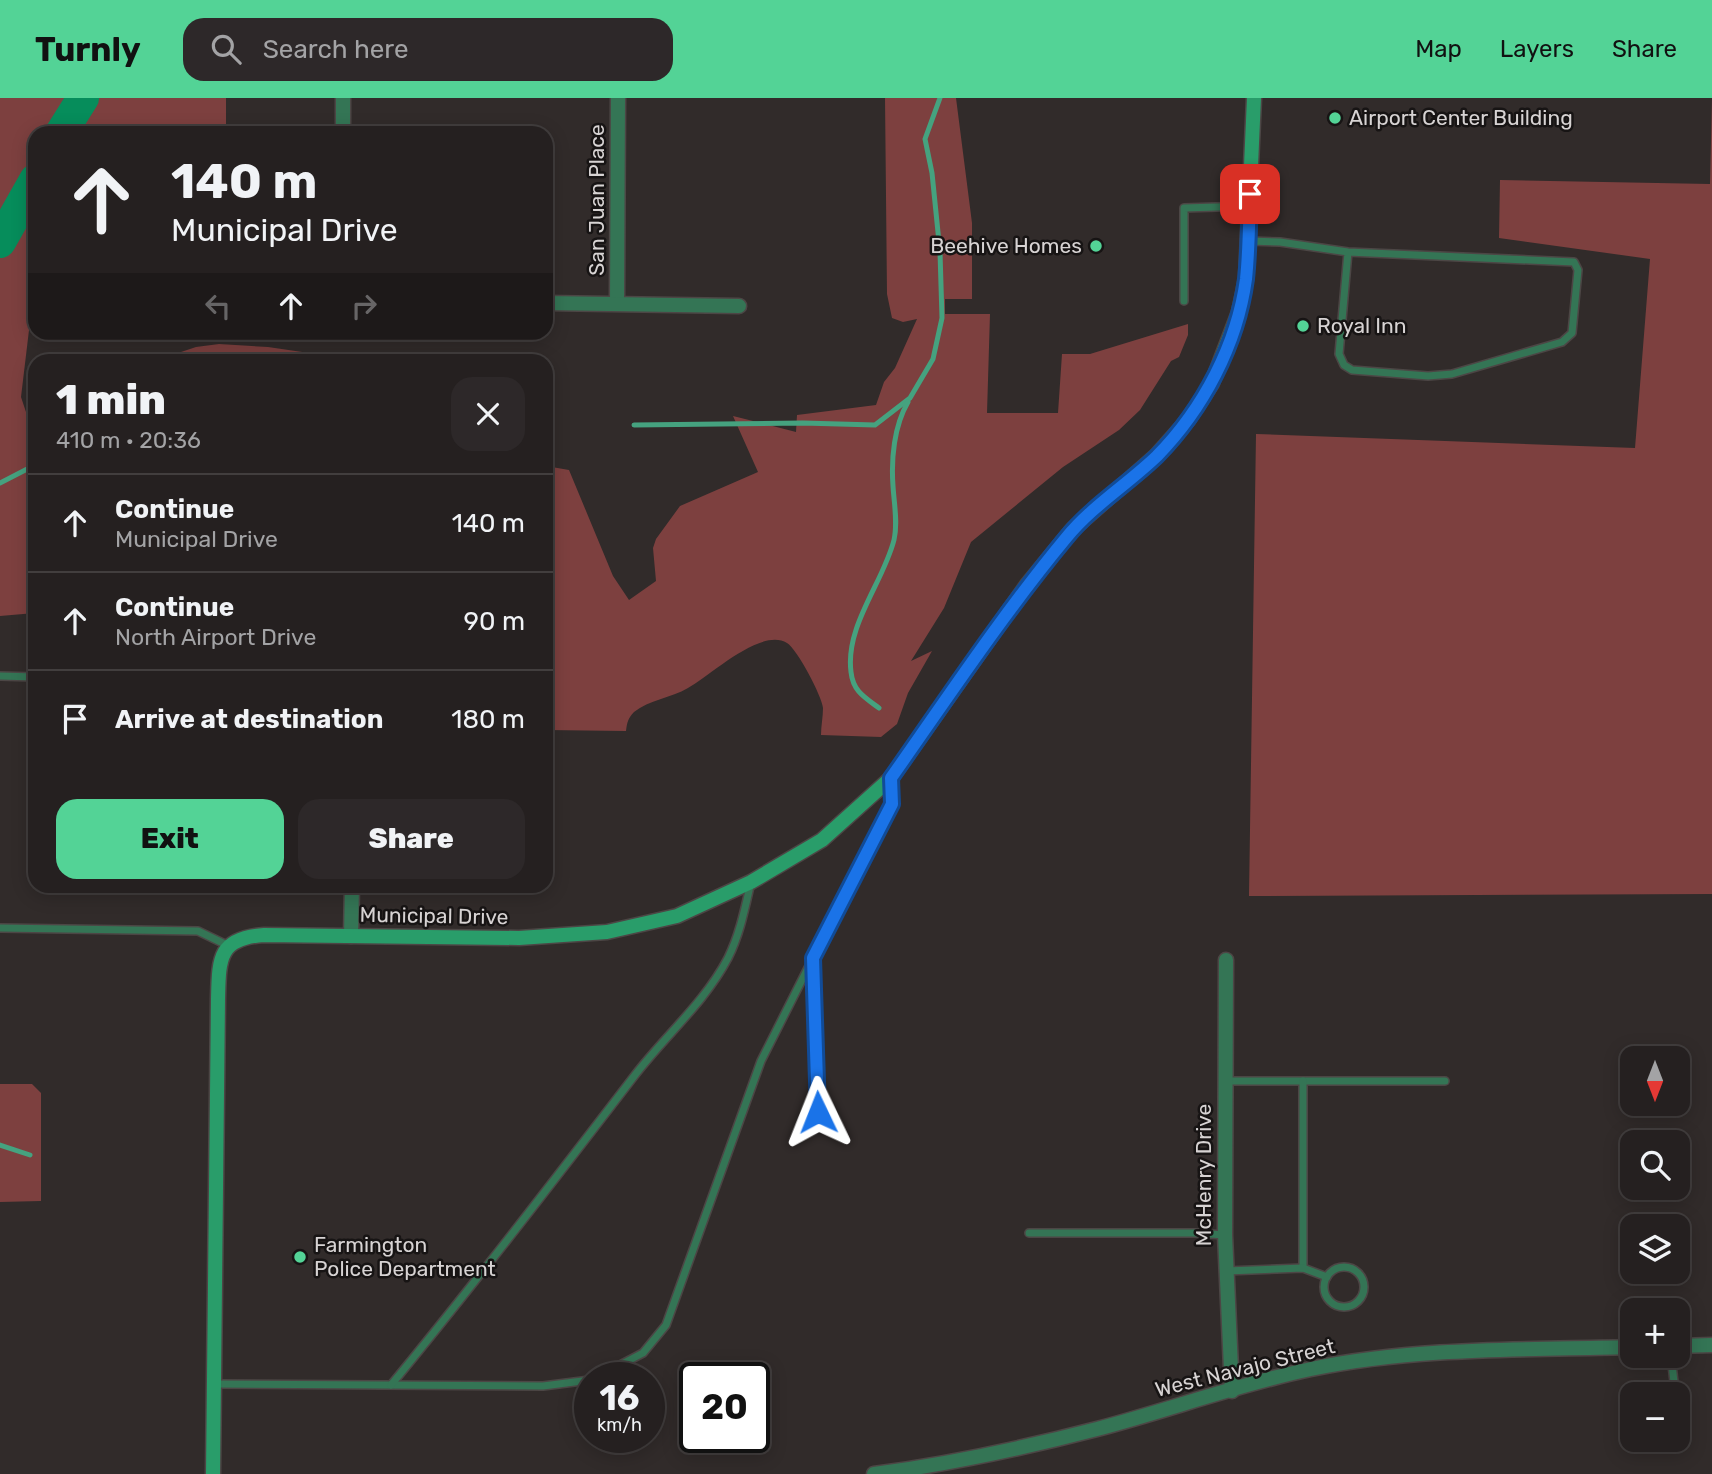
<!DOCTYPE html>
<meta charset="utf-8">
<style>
body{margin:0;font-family:Rubik,sans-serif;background:#2d2829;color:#f1f3f6;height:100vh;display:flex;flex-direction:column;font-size:26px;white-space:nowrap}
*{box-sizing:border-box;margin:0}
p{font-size:23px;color:#a3a3a5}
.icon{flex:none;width:38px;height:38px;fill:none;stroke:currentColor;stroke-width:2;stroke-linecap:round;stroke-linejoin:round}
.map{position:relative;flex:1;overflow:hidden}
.side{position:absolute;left:28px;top:256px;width:525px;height:539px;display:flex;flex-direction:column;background:#252020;border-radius:21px;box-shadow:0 4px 18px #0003,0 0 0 2px #423e3e}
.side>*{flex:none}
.top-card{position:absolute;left:28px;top:28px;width:525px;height:214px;border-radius:21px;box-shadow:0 4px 18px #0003,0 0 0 2px #423e3e;background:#252020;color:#f1f3f6;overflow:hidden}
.needle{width:46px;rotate:180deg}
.buttons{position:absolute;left:1620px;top:948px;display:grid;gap:14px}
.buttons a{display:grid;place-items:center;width:70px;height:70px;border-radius:14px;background:#252020;box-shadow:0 4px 18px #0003,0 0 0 2px #423e3e;font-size:35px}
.speed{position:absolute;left:574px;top:1264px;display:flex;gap:14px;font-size:35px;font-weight:700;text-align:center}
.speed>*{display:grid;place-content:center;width:91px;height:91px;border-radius:50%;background:#252020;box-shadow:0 4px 18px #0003,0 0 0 2px #423e3e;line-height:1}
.speed small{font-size:18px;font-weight:400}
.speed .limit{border:4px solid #111;border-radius:10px;background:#fff;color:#111}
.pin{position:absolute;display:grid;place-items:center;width:60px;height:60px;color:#fff;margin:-30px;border-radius:14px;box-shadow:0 4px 10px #0006}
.me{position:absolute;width:77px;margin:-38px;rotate:358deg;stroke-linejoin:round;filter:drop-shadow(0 0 5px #0008)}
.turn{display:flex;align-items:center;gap:24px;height:147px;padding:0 28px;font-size:32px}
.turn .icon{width:91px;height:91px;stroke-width:2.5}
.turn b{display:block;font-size:49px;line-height:60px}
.lanes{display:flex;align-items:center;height:66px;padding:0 28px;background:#0003;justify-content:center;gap:35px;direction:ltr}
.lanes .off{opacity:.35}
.round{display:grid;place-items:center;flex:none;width:74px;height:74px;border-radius:21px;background:#2d2829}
.summary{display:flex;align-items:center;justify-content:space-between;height:119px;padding:0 28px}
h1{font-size:42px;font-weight:800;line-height:52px}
.cta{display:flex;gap:14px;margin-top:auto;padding:14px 28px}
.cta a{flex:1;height:80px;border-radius:21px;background:#53d396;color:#111;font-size:28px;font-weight:800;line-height:80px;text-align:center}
.cta a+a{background:#2d2829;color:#f1f3f6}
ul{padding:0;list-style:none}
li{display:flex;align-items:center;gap:21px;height:98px;padding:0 28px;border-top:2px solid #423e3e}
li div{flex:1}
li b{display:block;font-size:26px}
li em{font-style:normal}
header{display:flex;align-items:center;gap:42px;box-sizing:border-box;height:98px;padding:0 35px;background:#53d396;color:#111}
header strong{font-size:33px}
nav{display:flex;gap:38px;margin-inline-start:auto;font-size:24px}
.search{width:490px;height:63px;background:#2d2829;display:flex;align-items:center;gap:18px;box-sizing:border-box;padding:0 24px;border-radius:21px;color:#a3a3a5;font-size:26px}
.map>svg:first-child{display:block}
.green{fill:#7d403f}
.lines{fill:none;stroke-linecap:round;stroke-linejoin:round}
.stream{stroke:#45a27f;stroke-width:5}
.river{stroke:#068d5b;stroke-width:32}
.service-casing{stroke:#4c4645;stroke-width:10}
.minor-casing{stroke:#4c4645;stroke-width:17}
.tertiary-casing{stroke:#4c4645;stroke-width:17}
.secondary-casing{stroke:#4c4645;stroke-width:17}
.service{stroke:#347555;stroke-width:7}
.minor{stroke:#347555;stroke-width:14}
.tertiary{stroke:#347555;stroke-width:14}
.secondary{stroke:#299d6a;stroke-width:14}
.route-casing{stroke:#114b97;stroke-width:18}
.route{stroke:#1a73e8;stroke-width:12}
.poi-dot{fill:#53d396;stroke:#171414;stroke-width:2.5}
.labels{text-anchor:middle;stroke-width:5;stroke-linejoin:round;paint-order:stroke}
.poi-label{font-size:21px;fill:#d7d3d3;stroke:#171414;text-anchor:start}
.street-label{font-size:21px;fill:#d7d3d3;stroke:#171414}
</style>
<header>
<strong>Turnly</strong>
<div class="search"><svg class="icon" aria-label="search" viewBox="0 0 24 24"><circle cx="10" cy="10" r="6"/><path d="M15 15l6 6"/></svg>Search here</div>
<nav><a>Map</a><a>Layers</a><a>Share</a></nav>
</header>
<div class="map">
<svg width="1712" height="1376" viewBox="0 0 1712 1376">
<rect width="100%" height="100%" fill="#312b2a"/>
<g class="green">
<path d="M0,0H77L56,35H35V75L0,139Z"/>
<path d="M94,0H226V35H69Z"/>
<path d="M885,0H956L972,125V201H945V216H990L987,315H1058L1062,256H1090L1188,226V237L1179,259L1171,263L1140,312L1119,332L1063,369L971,444L944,510L911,563L932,553L908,595L897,626L881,639L821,637C821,628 823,619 823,610C822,598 797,551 787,545C761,529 710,578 688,590C671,600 649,602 634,614C628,620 627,625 626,633L546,632V455L549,453L546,448V368L569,372L613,478L629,502L656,483L653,450L656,441L680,408L758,374L733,318L796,334L797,317L876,307L884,284L895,270L917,221L903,224L892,220L887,196Z"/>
<path d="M1712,0V796L1249,798L1256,336L1635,350L1650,161L1499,140L1500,82L1710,86Z"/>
<path d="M35,91V182L21,299L30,326L35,324V515L0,518V150L9,138Z"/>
<path d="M219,246L268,249L357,262H157L196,249Z"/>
<path d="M0,986H32L41,995V1103L0,1104Z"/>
</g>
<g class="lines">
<g class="stream">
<path d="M242,262H259"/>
<path d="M634,327L803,325L875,327L910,300L933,261L942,220L940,154L932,75L925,41L940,0"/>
<path d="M0,385L35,367"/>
<path d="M879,610C864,599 853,593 851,574C845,528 883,485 894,442C898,425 894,405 893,388C891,361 894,328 908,304"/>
<path d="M0,1047L30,1057"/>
</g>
<g class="river">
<path d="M61,35L83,0"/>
<path d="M0,144L35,82"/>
</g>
<defs>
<g id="service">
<path d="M1249,143L1280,144L1348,154L1574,164L1578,172L1572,235L1562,244L1452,276L1428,278L1352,272L1344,267L1339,256L1348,154"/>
<path d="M1184,203V110L1249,108"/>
<path d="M0,578L35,579"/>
<path d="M0,830L198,833L229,848"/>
<path d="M1226,983H1445"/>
<path d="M818,1014L813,860L892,706L891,680"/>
<path d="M1029,1135H1195L1225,1137"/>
<circle cx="1344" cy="1189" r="20"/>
<path d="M1303,1170V983"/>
<path d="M1226,1173L1303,1170L1327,1179"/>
<path d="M1671,1258L1674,1284"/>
<path d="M597,1279L643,1255L666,1227L761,963L813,860"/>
<path d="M214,1286L543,1288L590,1282"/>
<path d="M391,1287C475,1185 555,1081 635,977C665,938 705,904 728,860C740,836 745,810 751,784"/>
</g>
<g id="minor">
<path d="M343,0V35"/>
<path d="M617,204L618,0"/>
<path d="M546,205L739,208"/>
<path d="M351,838L352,788"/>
<path d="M1226,862L1225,1137L1232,1293"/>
</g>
<g id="tertiary">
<path d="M1678,1248L1712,1247"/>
<path d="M874,1376C949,1366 1024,1350 1097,1331C1169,1312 1239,1286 1311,1271C1416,1249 1526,1252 1633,1249"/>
</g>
<path id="secondary" d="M213,1376L218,901C219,861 218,840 264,837L519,840L607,834L677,818L751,784L822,742L891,680L1027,487L1073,431L1156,358L1188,322L1212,285L1239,214L1246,181L1254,0"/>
</defs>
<use href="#service" class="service-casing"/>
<use href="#minor" class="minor-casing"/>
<use href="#tertiary" class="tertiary-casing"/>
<use href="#secondary" class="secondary-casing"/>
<use href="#service" class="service"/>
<use href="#minor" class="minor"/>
<use href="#tertiary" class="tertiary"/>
<use href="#secondary" class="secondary"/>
</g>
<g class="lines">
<defs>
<path id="route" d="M818,1014L813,860L892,706L891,680C948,599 1003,516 1066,440C1092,408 1128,386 1157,358C1203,311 1237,247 1246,181C1249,153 1249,124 1250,96"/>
</defs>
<use href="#route" class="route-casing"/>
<use href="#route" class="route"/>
</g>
<g class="poi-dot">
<circle cx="1335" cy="20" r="7"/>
<circle cx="1096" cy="148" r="7"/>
<circle cx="1303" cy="228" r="7"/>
<circle cx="300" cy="1159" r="7"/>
</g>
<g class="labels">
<g class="poi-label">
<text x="1349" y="27">Airport Center Building</text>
<text x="1082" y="155" text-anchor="end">Beehive Homes</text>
<text x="1317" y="235">Royal Inn</text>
<text x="314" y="1154">Farmington<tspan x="314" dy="24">Police Department</tspan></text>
</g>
<g class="street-label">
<text transform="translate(597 102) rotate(-90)" y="7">San Juan Place</text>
<text transform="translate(434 818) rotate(1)" y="7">Municipal Drive</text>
<text transform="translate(1204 1077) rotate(-90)" y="7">McHenry Drive</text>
<text transform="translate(1245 1270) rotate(-14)" y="7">West Navajo Street</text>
</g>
</g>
</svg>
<div class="buttons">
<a><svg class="needle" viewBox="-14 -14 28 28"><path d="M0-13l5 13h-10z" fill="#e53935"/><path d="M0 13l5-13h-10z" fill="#a3a3a5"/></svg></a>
<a><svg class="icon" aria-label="search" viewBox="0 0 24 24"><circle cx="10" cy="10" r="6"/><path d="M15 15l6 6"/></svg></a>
<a><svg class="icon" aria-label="layers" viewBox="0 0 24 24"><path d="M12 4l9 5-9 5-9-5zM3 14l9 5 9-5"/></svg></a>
<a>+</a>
<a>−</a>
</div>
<div class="speed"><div>16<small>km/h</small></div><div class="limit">20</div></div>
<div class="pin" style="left:1250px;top:96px;background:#d93025"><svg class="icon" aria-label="arrive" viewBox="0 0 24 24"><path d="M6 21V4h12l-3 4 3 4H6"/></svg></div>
<svg class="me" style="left:818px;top:1014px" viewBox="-20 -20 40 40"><path d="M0-17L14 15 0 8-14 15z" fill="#1a73e8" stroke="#fff" stroke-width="4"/></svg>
<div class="top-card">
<div class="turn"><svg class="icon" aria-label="ahead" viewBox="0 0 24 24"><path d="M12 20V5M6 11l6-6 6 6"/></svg><div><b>140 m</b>Municipal Drive</div></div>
<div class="lanes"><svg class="icon off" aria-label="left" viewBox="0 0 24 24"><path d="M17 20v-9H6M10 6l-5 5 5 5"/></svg><svg class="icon" aria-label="ahead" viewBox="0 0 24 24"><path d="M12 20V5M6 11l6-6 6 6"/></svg><svg class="icon off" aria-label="right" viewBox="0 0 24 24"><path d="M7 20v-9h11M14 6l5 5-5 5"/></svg></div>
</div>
<section class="side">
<div class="summary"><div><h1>1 min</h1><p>410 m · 20:36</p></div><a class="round"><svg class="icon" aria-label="close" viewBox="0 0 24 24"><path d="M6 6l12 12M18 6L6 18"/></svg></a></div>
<ul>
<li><svg class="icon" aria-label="ahead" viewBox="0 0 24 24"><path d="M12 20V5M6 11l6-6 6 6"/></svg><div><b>Continue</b><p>Municipal Drive</p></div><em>140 m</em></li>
<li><svg class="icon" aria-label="ahead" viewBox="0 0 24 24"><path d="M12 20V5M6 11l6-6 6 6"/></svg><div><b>Continue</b><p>North Airport Drive</p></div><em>90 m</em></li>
<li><svg class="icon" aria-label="arrive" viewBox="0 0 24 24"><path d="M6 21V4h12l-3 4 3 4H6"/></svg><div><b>Arrive at destination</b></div><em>180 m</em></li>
</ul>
<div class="cta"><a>Exit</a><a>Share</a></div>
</section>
</div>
